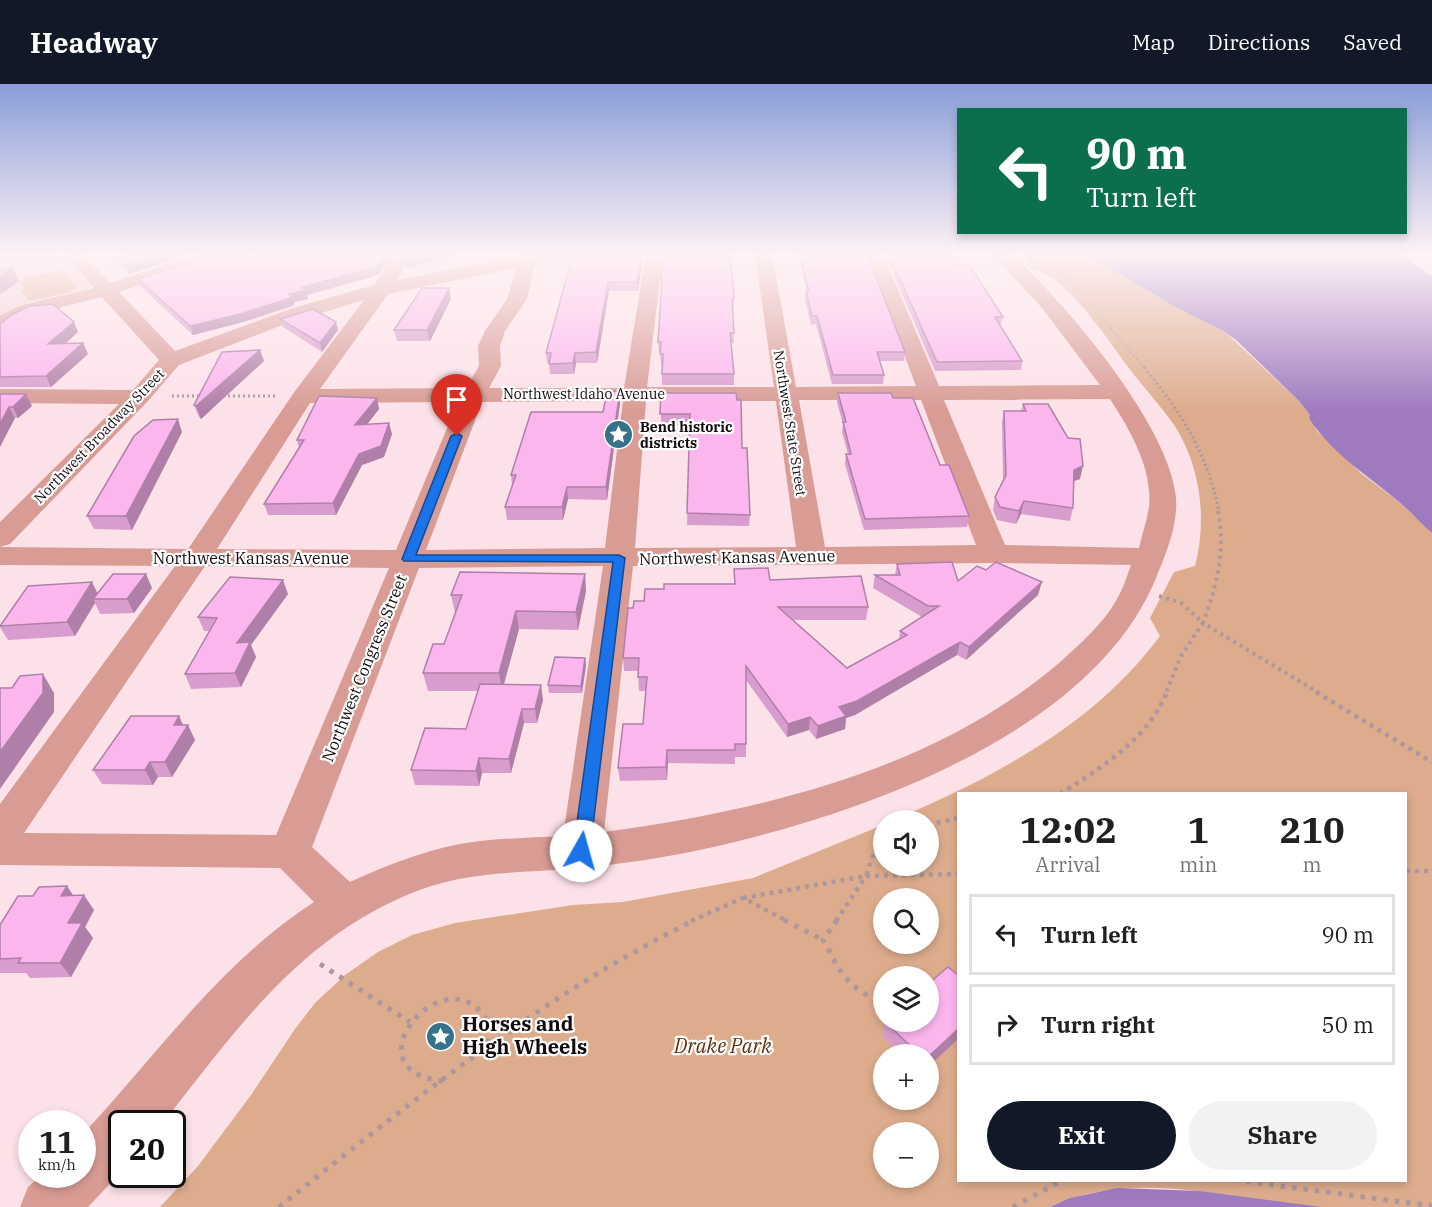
<!DOCTYPE html>
<meta charset="utf-8">
<style>
body{margin:0;font-family:"IBM Plex Serif",serif;background:#f2f2f2;color:#202124;height:100vh;display:flex;flex-direction:column;font-size:22px;white-space:nowrap}
*{box-sizing:border-box;margin:0}
p{font-size:20px;color:#757577}
.icon{flex:none;width:33px;height:33px;fill:none;stroke:currentColor;stroke-width:2;stroke-linecap:round;stroke-linejoin:round}
.map{position:relative;flex:1;overflow:hidden}
.sheet{position:absolute;left:957px;top:708px;width:450px;height:390px;display:flex;flex-direction:column;background:#fff;border-radius:0px;box-shadow:0 3px 9px #0003}
.sheet>*{flex:none}
.top-card{position:absolute;left:957px;top:24px;width:450px;height:126px;border-radius:0px;box-shadow:0 3px 9px #0003;background:#0b6e4f;color:#fff;overflow:hidden}
.tools{position:absolute;left:873px;top:726px;display:grid;gap:12px}
.tools a{display:grid;place-items:center;width:66px;height:66px;border-radius:50%;background:#fff;box-shadow:0 3px 9px #0003;font-size:30px}
.speed{position:absolute;left:18px;top:1026px;display:flex;gap:12px;font-size:30px;font-weight:700;text-align:center}
.speed>*{display:grid;place-content:center;width:78px;height:78px;border-radius:50%;background:#fff;box-shadow:0 3px 9px #0003;line-height:1}
.speed small{font-size:15px;font-weight:400}
.speed .limit{border:3px solid #111;border-radius:9px;background:#fff;color:#111}
.pin{position:absolute;display:grid;place-items:center;width:51px;height:51px;color:#fff;margin:-62px -26px;border-radius:50% 50% 50% 0;rotate:-45deg;box-shadow:0 0 6px #0007}
.pin .icon{rotate:45deg}
.me{position:absolute;width:66px;margin:-33px;rotate:7deg;stroke-linejoin:round;filter:drop-shadow(0 0 4px #0008)}
.turn{display:flex;align-items:center;gap:21px;height:126px;padding:0 30px;font-size:27px}
.turn .icon{width:78px;height:78px;stroke-width:2.5}
.turn b{display:block;font-size:42px;line-height:51px}
.eta{display:flex;justify-content:space-evenly;align-items:center;height:102px;text-align:center}
.eta b{font-size:36px;font-weight:700;line-height:42px}
.button{display:flex;gap:12px;margin-top:auto;padding:12px 30px}
.button a{flex:1;height:69px;border-radius:36px;background:#111827;color:#fff;font-size:24px;font-weight:700;line-height:69px;text-align:center}
.button a+a{background:#f2f2f2;color:#202124}
ul{padding:0;list-style:none}
li{display:flex;align-items:center;gap:18px;height:81px;margin:0 12px 9px;padding:0 18px;border:3px solid #e0e0e0;border-radius:0px}
li div{flex:1}
li b{display:block;font-size:22px}
li em{font-style:normal}
header{display:flex;align-items:center;gap:36px;box-sizing:border-box;height:84px;padding:0 30px;background:#111827;color:#fff}
header strong{font-size:28px}
nav{display:flex;gap:33px;margin-inline-start:auto;font-size:21px}
.map>svg:first-child{display:block}
.built{fill:#f1d0d8}
.green{fill:#ddac8d;fill-rule:evenodd}
.water{fill:#9e7bbf}
.lines{fill:none;stroke-linecap:round;stroke-linejoin:round}
.path-far4{stroke:#ad979c;stroke-width:2;stroke-dasharray:1.5 3;stroke-linecap:butt}
.path-far3{stroke:#ad979c;stroke-width:3;stroke-dasharray:2 3;stroke-linecap:butt}
.path-far2{stroke:#ad979c;stroke-width:4;stroke-dasharray:3 4.5;stroke-linecap:butt}
.path-far1{stroke:#ad979c;stroke-width:4.5;stroke-dasharray:4 5;stroke-linecap:butt}
.path{stroke:#ad979c;stroke-width:5;stroke-dasharray:4.5 7;stroke-linecap:butt}
.minor{fill:#d99c95;fill-rule:evenodd}
.wall{fill:#d89dcd}
.shaded-wall{fill:#b07fa7}
.building{fill:#fbb6ee;stroke:#b07fa7;stroke-width:1.5}
.route{fill:#1a73e8;stroke:#114b97;stroke-width:1.5}
.labels{text-anchor:middle;stroke-width:4.5;stroke-linejoin:round;paint-order:stroke}
.far-street-label{font-size:14px;fill:#13080b;stroke:#fff}
.far-poi-label{font-size:14px;font-weight:bold;fill:#13080b;stroke:#fff;text-anchor:start}
.street-label{font-size:16px;fill:#13080b;stroke:#fff}
.near-poi-label{font-size:20px;font-weight:bold;fill:#13080b;stroke:#fff;text-anchor:start}
.near-park-label{font-size:20px;font-style:italic;fill:#613210;stroke:#fff}
</style>
<header>
<strong>Headway</strong>
<nav><a>Map</a><a>Directions</a><a>Saved</a></nav>
</header>
<div class="map">
<svg width="1432" height="1123" viewBox="0 0 1432 1123">
<rect width="100%" height="100%" fill="#fde1e8"/>
<path class="built" d="M0,170H62L92,202L84,207L29,220L0,235Z"/>
<g class="green">
<path d="M1022,170H1086L1177,224L1225,248L1299,317L1310,331L1317,347L1362,390L1399,418L1432,449V1123C1395,1123 1358,1123 1322,1123C1232,1117 1136,1083 1050,1123H160L198,1082L251,1011L295,945L315,919L345,891L378,868L412,851L455,839L573,821L623,818L753,794L883,741L884,782H928V736H894C994,693 1093,642 1160,552L1150,534L1174,488L1195,482C1207,437 1201,384 1176,344C1161,321 1141,301 1125,279C1104,250 1082,217 1054,195C1045,188 1036,189 1026,180L1029,175ZM958,710H1406V1096H958ZM884,814H928V860H884ZM884,892H928V938H884ZM884,970H928V1016H884ZM884,1048H928V1094H884Z"/>
<path d="M62,186L78,204L70,206L72,208L30,217L21,206L25,205L19,198L25,196L23,194Z"/>
</g>
<g class="water">
<path d="M1086,170H1400L1432,192V449C1420,439 1410,427 1398,417C1367,391 1331,369 1309,334L1310,331L1299,317L1236,256L1225,248L1177,224Z"/>
<path d="M1117,1104L1200,1107L1322,1123H1050L1070,1114Z"/>
</g>
<g class="lines">
<path class="path-far4" d="M1038,170L1081,209L1145,285"/>
<g class="path-far3">
<path d="M1144,283C1182,330 1207,368 1219,428"/>
<path d="M172,312H204"/>
<path d="M223,312H276"/>
</g>
<g class="path-far2">
<path d="M1218,427C1226,467 1217,501 1203,539L1319,609"/>
<path d="M1159,512L1181,519L1203,539L1181,572L1166,609"/>
</g>
<g class="path-far1">
<path d="M1316,608L1432,678"/>
<path d="M1060,710C1101,684 1148,655 1167,608"/>
<path d="M928,741L958,734"/>
<path d="M1406,787H1432"/>
<path d="M743,814L866,792L872,773L884,765"/>
<path d="M691,837L743,814L787,837"/>
<path d="M836,837L866,792L958,790"/>
</g>
<g class="path">
<path d="M784,836L823,856"/>
<path d="M837,836L823,856C830,867 835,880 842,889C853,904 868,912 884,921"/>
<path d="M320,880L410,938"/>
<path d="M443,997C350,988 436,880 480,927C491,938 489,953 484,966"/>
<path d="M1235,1096L1432,1122"/>
<path d="M279,1123C410,1019 544,910 695,836"/>
<path d="M1013,1123L1063,1096"/>
</g>
<path class="minor" d="M65,170H82L110,199L197,170H221L219,174L119,208L175,267L293,224L374,201L395,170H412L397,196L519,173L520,170H572L570,174L534,181L527,215L505,247L500,262L501,282L489,304H624L646,170H663L647,303H774L755,170H772L796,303L916,302L866,170H883L939,302L1100,301L1043,225L992,170H1011C1065,218 1170,342 1176,414C1178,440 1167,467 1158,489C1098,646 869,727 718,762C670,773 618,781 569,785C513,789 459,788 407,811C296,858 234,949 162,1040H122V1087L88,1123H20L28,1103L43,1090H82V1051C157,971 220,879 314,818L280,784L0,781V720L175,482L0,481V463L188,465L295,307L364,216L285,240L179,281L147,318L10,460L0,463V438L119,320L0,319V305L133,306L159,276L102,213L33,230L0,246V232L19,222L94,204ZM516,184L507,215L485,247L478,262L479,282L466,304L320,305L388,210ZM1110,315C1130,346 1153,385 1149,423C1147,437 1142,450 1139,464L1005,461L944,316ZM799,316H921L976,461L825,463ZM623,317L605,464L426,466L482,318ZM646,317H776L796,463L635,464ZM458,318L396,466L217,465L310,319ZM994,479L1131,481C1127,492 1123,505 1117,515C1103,540 1080,560 1059,579C934,686 763,726 604,748L633,482ZM205,482L389,484L276,751L24,749ZM603,482L563,752C528,754 494,754 460,760C422,767 385,782 350,798L312,763L419,484Z"/>
</g>
<g class="wall">
<path d="M125,170H191L129,190L121,183L118,175L126,173Z"/>
<path d="M573,170H644L638,207H609L597,279H576L574,290H550L549,279H547L546,269Z"/>
<path d="M798,170H867L905,268L904,277H880L884,291L883,300H832L816,240L811,241L805,216L806,207H807Z"/>
<path d="M885,170H951L958,181L1003,233L1000,242L1022,277L1021,286L935,287Z"/>
<path d="M378,191L307,211L308,215L294,218L295,221L243,238L193,251L141,203L138,195Z"/>
<path d="M661,197L734,214V224H732L734,259H731L734,290V301H662V280H661L660,268H659L658,258L662,207H661Z"/>
<path d="M449,204L451,215L430,257H397L394,246Z"/>
<path d="M280,235L338,246L322,268L283,243Z"/>
<path d="M0,240L78,248L65,260L83,259L88,270L51,303H0Z"/>
<path d="M260,266L264,277L201,335L199,333L194,321Z"/>
<path d="M620,307V319L607,416L568,415L563,436H507L505,423L512,401L511,391L603,328Z"/>
<path d="M661,309L742,364L750,431L749,442L687,441L690,341L661,340Z"/>
<path d="M838,309L893,314L940,381L969,432L967,443L864,446L845,380L846,370H848L842,348L843,340L837,318Z"/>
<path d="M0,310L32,322L18,334H15Z"/>
<path d="M377,314L379,325L367,340L392,350L384,373L362,381L336,431H268L264,420L299,364L297,356Z"/>
<path d="M1023,320L1080,395L1074,397L1073,424L1070,437L1021,430L1016,440L997,436L993,426L995,413L1003,396L1002,338L1004,327H1021Z"/>
<path d="M182,348L132,446L94,445L87,432Z"/>
<path d="M897,480L958,497L1038,511L966,576L957,571L855,631L846,634L845,645L816,655L809,646L787,653L746,596V673H735V680L668,679L667,696L620,697L618,684L643,640L646,607H639L638,587H624L623,574L633,524L664,505L734,500V485L868,523L866,536H793L847,584L899,556L900,547L922,533L873,504L875,491H895Z"/>
<path d="M585,490L586,507L578,546L519,545L504,600L543,616L537,639H524L511,689H482L479,702L415,701L411,686L466,645L478,607H428L423,589L444,560L455,529L451,511Z"/>
<path d="M152,504L134,529L100,530L95,519L75,552L8,556L0,543V541L98,510Z"/>
<path d="M288,510L251,561L256,573L241,603L191,605L185,590L209,547H204L198,533Z"/>
<path d="M585,574L586,581L582,609H549L548,601Z"/>
<path d="M179,632L183,641L195,656L172,693H158L153,701L102,700L93,686Z"/>
<path d="M73,812L94,826L85,843L93,854L71,893L30,894L26,889H0V841Z"/>
<path d="M958,891V955L928,983V970H901L882,952L885,938Z"/>
</g>
<g class="shaded-wall">
<path d="M165,170H191L129,190L126,182Z"/>
<path d="M386,170H394L378,191L307,211L308,215L294,218L295,221L243,238L193,251L190,242L289,210L302,203Z"/>
<path d="M432,170H459L458,171L407,184L405,176Z"/>
<path d="M642,170H644L638,207L637,198Z"/>
<path d="M13,184L19,198L0,210V193Z"/>
<path d="M608,198L609,207L597,279L596,268Z"/>
<path d="M449,204L451,215L430,257L427,246Z"/>
<path d="M74,238L78,248L53,270L48,260Z"/>
<path d="M336,238L338,246L322,268L320,259Z"/>
<path d="M83,259L88,270L51,303L46,292Z"/>
<path d="M260,266L264,277L201,335L196,322Z"/>
<path d="M575,269L576,279L574,290L573,279Z"/>
<path d="M620,307V319L607,416L606,403Z"/>
<path d="M26,310L32,322L18,334L13,323Z"/>
<path d="M377,314L379,325L358,352L355,341Z"/>
<path d="M9,323L15,334L0,363V340Z"/>
<path d="M178,335L182,348L132,446L126,432Z"/>
<path d="M389,339L392,350L384,373L362,381L336,431L333,419L359,370Z"/>
<path d="M1083,382L1080,395L1071,398L1074,386Z"/>
<path d="M567,403L568,415L563,436L562,423Z"/>
<path d="M1024,417L1021,430L1016,440L1019,427Z"/>
<path d="M146,490L152,504L134,529L127,515Z"/>
<path d="M585,490L586,507L578,546L576,528Z"/>
<path d="M283,496L288,510L251,561L256,573L241,603L235,589L237,559Z"/>
<path d="M92,498L99,512L93,515L95,519L75,552L67,538Z"/>
<path d="M1042,498L1038,511L966,576L969,563Z"/>
<path d="M516,527L519,545L502,607L499,589Z"/>
<path d="M960,558L957,571L855,631L846,634L845,645L816,655L818,642L839,623Z"/>
<path d="M585,574L586,581L582,609L581,602Z"/>
<path d="M43,590L54,609V628L0,705V668Z"/>
<path d="M541,601L543,616L537,639L535,625Z"/>
<path d="M522,625L524,639L511,689L509,675Z"/>
<path d="M179,632L185,646L188,641L195,656L172,693L165,678L174,641Z"/>
<path d="M810,633L809,646L787,653L788,640Z"/>
<path d="M667,666L668,679L667,696L666,683Z"/>
<path d="M479,674L482,689L479,702L476,687Z"/>
<path d="M150,678L158,693L153,701L145,686Z"/>
<path d="M67,802L77,817L61,812Z"/>
<path d="M84,811L94,826L85,843L93,854L71,893L60,879L68,839Z"/>
<path d="M958,945V955L928,983V973Z"/>
</g>
<g class="building">
<path d="M125,170H165L126,182L118,175L130,172Z"/>
<path d="M214,170H386L376,183L302,203L306,206L289,210L293,213L241,230L190,242L138,195Z"/>
<path d="M408,170H432L405,176Z"/>
<path d="M573,170H642L637,198H608L596,268L575,269L573,279L549,280L551,269H546Z"/>
<path d="M664,170H730L734,214L732,215L734,249H730L734,290H662L663,270H660L661,258H658L662,197H661Z"/>
<path d="M800,170H867L905,268H877L884,291H833L817,232H812L806,207H809Z"/>
<path d="M889,170H951L958,181L969,180L1003,233H995L1022,277L937,278Z"/>
<path d="M13,184L0,193V187Z"/>
<path d="M422,204H449L427,246H394Z"/>
<path d="M53,220L74,238L48,260L83,259L46,292L0,293V240L13,230L29,222Z"/>
<path d="M313,225L336,238L320,259L280,235Z"/>
<path d="M260,266L196,322L194,321L222,268Z"/>
<path d="M620,307L606,403H567L562,423H505L516,391H511L531,328H603L607,308Z"/>
<path d="M661,309H736L737,316H741L742,364H747L750,431L687,429L690,330H660Z"/>
<path d="M838,309H891L893,314H913L940,381H949L969,432L865,435L846,370H851L843,338H846Z"/>
<path d="M0,310H26L13,323H9L0,340Z"/>
<path d="M319,312L377,314L355,341L389,339L381,362L359,370L333,419L264,420L304,356H297Z"/>
<path d="M1023,320H1048L1068,354L1080,355L1083,382L1074,386L1073,424L1024,417L1019,427L1000,423L995,413L1006,391L1004,327H1026Z"/>
<path d="M178,335L126,432H87L134,352L153,336Z"/>
<path d="M952,478L958,497L977,482L986,486L996,478L1042,498L969,563L960,558L857,617L839,623L846,632L818,642L810,633L788,640L746,582V660H735V666H667L666,683L618,684L623,640H643L647,593H638L639,574H623L628,524H633L634,517H644L645,505H664V500H735L734,485L768,484L770,496L861,492L868,523H778L847,584L907,551L900,547L939,522H928L875,491H900L897,480Z"/>
<path d="M460,488L585,490L576,528L516,527L499,589H423L433,560H444L462,511H451Z"/>
<path d="M113,490H146L127,515H93Z"/>
<path d="M230,493L283,496L237,559L250,558L235,589L185,590L217,534L198,533Z"/>
<path d="M92,498L67,538L0,542L28,502Z"/>
<path d="M555,573L585,574L581,602L548,601Z"/>
<path d="M43,590V609L0,668V604H12L20,592Z"/>
<path d="M480,600L541,601L535,625H522L509,675L479,674L476,687L411,686L425,644L466,645Z"/>
<path d="M131,632H179L174,641H188L165,678H150L145,686H93Z"/>
<path d="M67,802L61,812L84,811L68,839H82L60,879H18L21,874L0,875V841L18,812H33L39,803Z"/>
<path d="M948,883L958,891V945L928,973V970H919L885,938H928V900Z"/>
</g>
<linearGradient id="sky" x2="0" y2="1"><stop stop-color="#8a9dd8"/><stop offset="0.52" stop-color="#fef2f5"/><stop offset="1" stop-color="#fef2f5" stop-opacity="0"/></linearGradient>
<rect width="1432" height="327" fill="url(#sky)"/>
<path class="route" d="M457,349L462,352L416,471H619L625,474L590,767L587,772L581,774L575,772L573,767L613,478L404,477L402,475L451,352Z"/>
<defs>
<symbol id="sight-disc" viewBox="-11 -11 22 22"><circle r="9.5" fill="#37728b" stroke="#fff"/><path d="M0-6L1.8-2.2L6-1.7L2.9 1.2L3.7 5.4L0 3.3L-3.7 5.4L-2.9 1.2L-6-1.7L-1.8-2.2Z" fill="#fff"/></symbol>
</defs>
<g fill-rule="evenodd">
<use href="#sight-disc" x="602" y="334" width="33" height="33"/>
<use href="#sight-disc" x="424" y="936" width="33" height="33"/>
</g>
<g class="labels">
<g class="far-street-label">
<text x="584" y="315">Northwest Idaho Avenue</text>
<text transform="translate(790 339) rotate(81)" y="5">Northwest State Street</text>
<text transform="translate(99 352) rotate(-46)" y="5">Northwest Broadway Street</text>
</g>
<g class="far-poi-label">
<text x="640" y="348">Bend historic<tspan x="640" dy="16">districts</tspan></text>
</g>
<g class="street-label">
<text transform="translate(737 473) rotate(-1)" y="6">Northwest Kansas Avenue</text>
<text x="251" y="480">Northwest Kansas Avenue</text>
<text transform="translate(364 584) rotate(-68)" y="6">Northwest Congress Street</text>
</g>
<g class="near-poi-label">
<text x="462" y="947">Horses and<tspan x="462" dy="23">High Wheels</tspan></text>
</g>
<g class="near-park-label">
<text x="723" y="969">Drake Park</text>
</g>
</g>
</svg>
<div class="tools">
<a><svg class="icon" aria-label="sound" viewBox="0 0 24 24"><path d="M4 9h4l5-4v14l-5-4H4zM17 9q2 3 0 6"/></svg></a>
<a><svg class="icon" aria-label="search" viewBox="0 0 24 24"><circle cx="10" cy="10" r="6"/><path d="M15 15l6 6"/></svg></a>
<a><svg class="icon" aria-label="layers" viewBox="0 0 24 24"><path d="M12 4l9 5-9 5-9-5zM3 14l9 5 9-5"/></svg></a>
<a>+</a>
<a>−</a>
</div>
<div class="speed"><div>11<small>km/h</small></div><div class="limit">20</div></div>
<div class="pin" style="left:457px;top:352px;background:#d93025"><svg class="icon" aria-label="arrive" viewBox="0 0 24 24"><path d="M6 21V4h12l-3 4 3 4H6"/></svg></div>
<svg class="me" style="left:581px;top:767px" viewBox="-20 -20 40 40"><circle r="19" fill="#fff"/><path d="M0-13L10 11 0 6-10 11z" fill="#1a73e8"/></svg>
<div class="top-card">
<div class="turn"><svg class="icon" aria-label="left" viewBox="0 0 24 24"><path d="M17 20v-9H6M10 6l-5 5 5 5"/></svg><div><b>90 m</b>Turn left</div></div>
</div>
<section class="sheet">
<div class="eta">
<div><b>12:02</b><p>Arrival</p></div>
<div><b>1</b><p>min</p></div>
<div><b>210</b><p>m</p></div>
</div>
<ul>
<li><svg class="icon" aria-label="left" viewBox="0 0 24 24"><path d="M17 20v-9H6M10 6l-5 5 5 5"/></svg><div><b>Turn left</b></div><em>90 m</em></li>
<li><svg class="icon" aria-label="right" viewBox="0 0 24 24"><path d="M7 20v-9h11M14 6l5 5-5 5"/></svg><div><b>Turn right</b></div><em>50 m</em></li>
</ul>
<div class="button"><a>Exit</a><a>Share</a></div>
</section>
</div>
